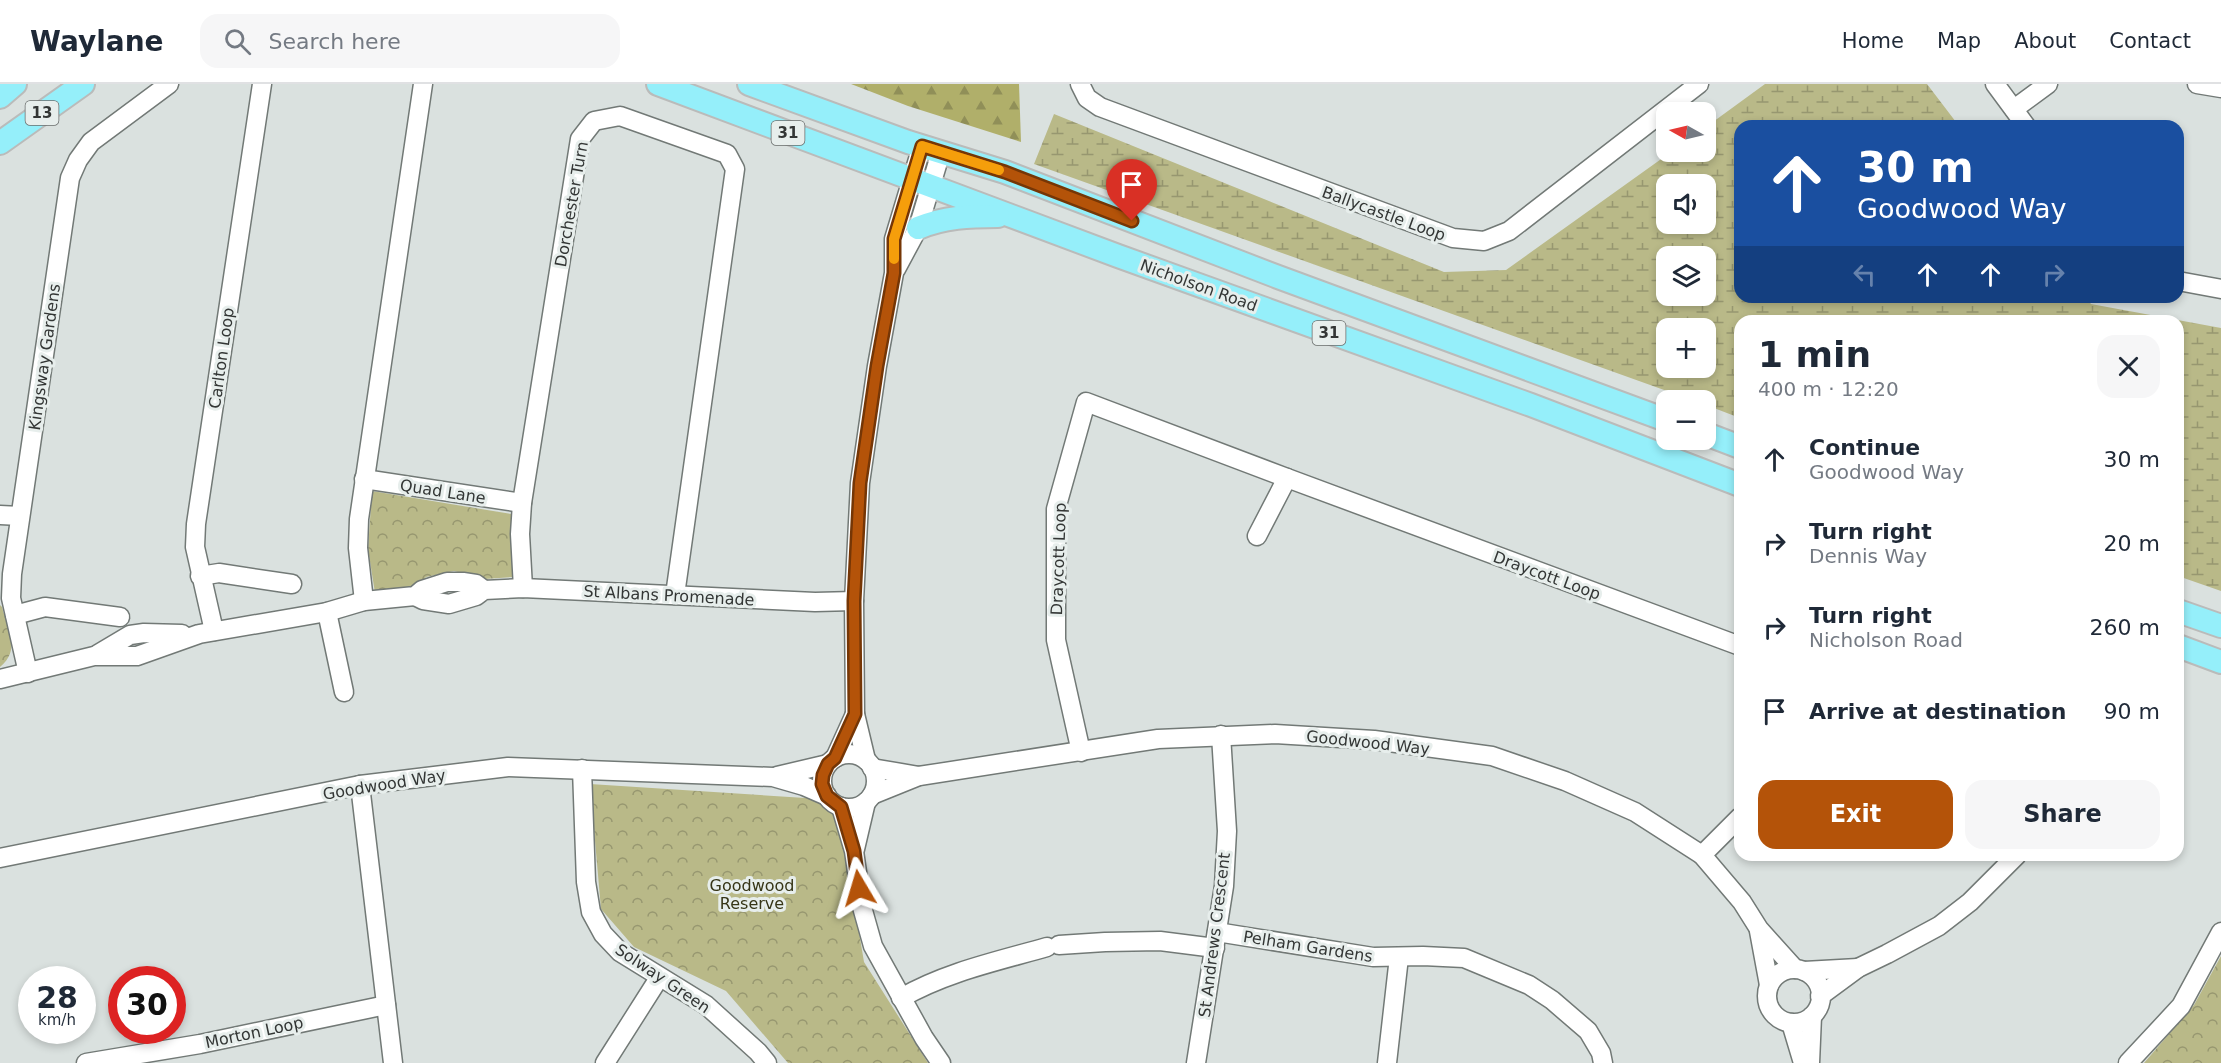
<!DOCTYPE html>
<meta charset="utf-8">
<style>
body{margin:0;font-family:"DejaVu Sans",sans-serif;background:#f6f6f7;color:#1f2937;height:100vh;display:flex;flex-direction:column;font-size:22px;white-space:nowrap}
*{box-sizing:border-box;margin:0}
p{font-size:20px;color:#747a83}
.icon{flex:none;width:33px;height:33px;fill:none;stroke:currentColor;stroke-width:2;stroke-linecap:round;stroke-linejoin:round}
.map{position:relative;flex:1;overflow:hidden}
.panel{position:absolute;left:1734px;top:231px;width:450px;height:546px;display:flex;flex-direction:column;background:#fff;border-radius:18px;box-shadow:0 3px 9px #0003}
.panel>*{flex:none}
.banner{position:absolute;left:1734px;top:36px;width:450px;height:183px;border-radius:18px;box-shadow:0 3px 9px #0003;background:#1a4fa0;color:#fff;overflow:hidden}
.needle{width:39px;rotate:278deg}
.buttons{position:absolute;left:1656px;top:18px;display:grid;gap:12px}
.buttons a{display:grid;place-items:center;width:60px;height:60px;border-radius:12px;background:#fff;box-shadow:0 3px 9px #0003;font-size:30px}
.speed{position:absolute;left:18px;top:882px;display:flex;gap:12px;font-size:30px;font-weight:700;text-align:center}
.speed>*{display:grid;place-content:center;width:78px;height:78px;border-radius:50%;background:#fff;box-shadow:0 3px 9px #0003;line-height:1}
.speed small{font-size:15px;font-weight:400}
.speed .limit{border:9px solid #d22;background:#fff;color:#111}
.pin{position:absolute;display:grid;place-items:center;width:51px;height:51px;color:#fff;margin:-62px -26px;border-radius:50% 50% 50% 0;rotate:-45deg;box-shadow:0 0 6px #0007}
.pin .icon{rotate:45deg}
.me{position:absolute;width:66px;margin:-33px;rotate:353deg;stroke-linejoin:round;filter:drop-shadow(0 0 4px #0008)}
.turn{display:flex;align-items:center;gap:21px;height:126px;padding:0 24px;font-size:27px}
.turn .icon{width:78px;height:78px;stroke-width:2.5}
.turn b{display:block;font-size:42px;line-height:51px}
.lanes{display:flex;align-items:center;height:57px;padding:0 24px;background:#0003;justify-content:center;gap:30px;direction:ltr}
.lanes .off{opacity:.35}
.round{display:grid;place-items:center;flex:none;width:63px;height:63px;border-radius:18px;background:#f6f6f7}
.headline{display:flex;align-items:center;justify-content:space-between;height:102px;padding:0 24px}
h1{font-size:36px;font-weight:700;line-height:45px}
.primary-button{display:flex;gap:12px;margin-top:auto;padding:12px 24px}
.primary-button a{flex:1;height:69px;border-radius:18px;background:#b45309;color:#fff;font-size:24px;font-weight:700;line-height:69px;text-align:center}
.primary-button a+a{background:#f6f6f7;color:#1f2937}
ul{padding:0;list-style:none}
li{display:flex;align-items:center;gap:18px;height:84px;padding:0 24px}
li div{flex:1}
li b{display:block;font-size:22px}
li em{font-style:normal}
header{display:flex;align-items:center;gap:36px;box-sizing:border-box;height:84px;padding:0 30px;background:#fff;border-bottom:2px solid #e0e1e3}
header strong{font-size:28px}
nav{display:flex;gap:33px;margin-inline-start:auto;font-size:21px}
.search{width:420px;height:54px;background:#f6f6f7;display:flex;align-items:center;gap:15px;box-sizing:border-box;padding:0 21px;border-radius:18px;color:#747a83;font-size:22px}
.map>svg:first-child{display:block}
.forest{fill:url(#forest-firs)}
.wetland{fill:url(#wetland-marsh);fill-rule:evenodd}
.park{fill:url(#park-crowns)}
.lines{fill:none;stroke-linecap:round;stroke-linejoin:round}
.minor-casing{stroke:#727976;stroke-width:21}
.major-casing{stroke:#babbba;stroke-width:26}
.minor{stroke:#fff;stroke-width:18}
.major{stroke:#95effa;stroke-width:22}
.route-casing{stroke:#753606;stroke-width:15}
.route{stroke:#b45309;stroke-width:10}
.slow{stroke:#f59e0b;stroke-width:10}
.labels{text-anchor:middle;stroke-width:6;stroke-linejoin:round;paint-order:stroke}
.shield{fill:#e7eeec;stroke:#696d6c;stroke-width:1.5}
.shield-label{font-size:15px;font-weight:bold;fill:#333635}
.street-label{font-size:16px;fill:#333635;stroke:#e7eeec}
.park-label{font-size:16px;fill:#363516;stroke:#e7eeec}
</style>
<header>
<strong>Waylane</strong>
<div class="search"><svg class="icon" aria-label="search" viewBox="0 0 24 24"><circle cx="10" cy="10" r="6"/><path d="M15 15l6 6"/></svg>Search here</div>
<nav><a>Home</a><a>Map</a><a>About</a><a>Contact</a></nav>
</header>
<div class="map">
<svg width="2221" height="979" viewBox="0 0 2221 979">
<defs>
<pattern id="forest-firs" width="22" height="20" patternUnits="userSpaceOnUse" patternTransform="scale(1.5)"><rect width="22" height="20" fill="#b0af6a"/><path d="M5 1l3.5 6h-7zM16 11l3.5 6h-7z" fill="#908f58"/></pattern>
<pattern id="wetland-marsh" width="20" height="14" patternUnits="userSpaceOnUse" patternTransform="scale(1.5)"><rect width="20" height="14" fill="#b9b988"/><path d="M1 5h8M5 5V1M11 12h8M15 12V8" fill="none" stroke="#979770"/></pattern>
<pattern id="park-crowns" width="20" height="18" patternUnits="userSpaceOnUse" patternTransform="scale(1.5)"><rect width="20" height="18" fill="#b9b988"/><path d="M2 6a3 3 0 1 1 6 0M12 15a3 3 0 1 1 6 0" fill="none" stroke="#979770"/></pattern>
</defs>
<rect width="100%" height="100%" fill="#dae1df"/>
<path class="forest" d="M851,0H1019L1021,58L908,22Z"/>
<path class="wetland" d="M1765,0H1927L1959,42H1740V213H2086L2091,220L2221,244V507L2178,492V237H1740V334L1706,321V316H1692L1034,80L1054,30L1444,188L1506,186L1671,68H1706V43ZM1666,100H1706V140H1666ZM1706,172V212H1666V172ZM1666,244H1706V284H1666Z"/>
<g class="park">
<path d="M372,407L511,430L513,493L485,495L454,487L426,493L416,504L375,509L368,465Z"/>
<path d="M0,521L2,523C8,546 21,566 0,583Z"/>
<path d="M590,700L837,716L864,878L928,979H788L726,907L634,863L601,825Z"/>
<path d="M2221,872V979H2144L2194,921Z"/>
</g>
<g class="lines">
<defs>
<g id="minor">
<path d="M1080,0L1087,14L1100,23L1453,154L1484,157L1509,147L1699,0"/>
<path d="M1995,0L2026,42"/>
<path d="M2197,0L2221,4"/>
<path d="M2014,25L2048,0"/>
<path d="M896,185L918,144L941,68"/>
<path d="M2178,197L2221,205"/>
<path d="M364,395L522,419"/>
<path d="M0,431L20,432"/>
<path d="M1257,452L1287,394"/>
<path d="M200,492L219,489L292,500"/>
<path d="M523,504L520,450L522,419L580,55L594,37L620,32L727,70L735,85L675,511"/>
<path d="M415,512L423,516L449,520L476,512L484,506L523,504L815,518L854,517"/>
<path d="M364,517L358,464L359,435L423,0"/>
<path d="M327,528L344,608"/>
<path d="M15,531L45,523L120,533"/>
<path d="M214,547L195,463L196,440L262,0"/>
<path d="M98,570L130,551L144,549L182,550"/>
<path d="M28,589L11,514L12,490L70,94L78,76L91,58L169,0"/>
<path d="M0,595L94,572H137L199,550L327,528L364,517L415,512L422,506L447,498H463L476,500L484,506"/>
<path d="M1081,668L1056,556V425L1086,318L1287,394L1740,562"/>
<circle cx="849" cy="697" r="27"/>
<path d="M835,674L855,630"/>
<path d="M866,676L855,630L854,517L860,399L877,282L894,189V155L922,62"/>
<path d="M872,684L919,692"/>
<path d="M582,685L586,798L591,828L603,850L620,868L706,921L758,968L767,979"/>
<path d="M777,692L828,680"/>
<path d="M360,701L393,979"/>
<path d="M872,711L919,692L1158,655L1275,650L1374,656L1492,672L1565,697L1635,728L1702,771L1742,818L1759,845L1795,885"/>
<path d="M841,723L854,767L862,823L873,862L924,954L941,979"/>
<path d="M855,765L866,718"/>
<path d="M1702,771L1740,733"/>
<path d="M0,774L360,701L508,683L773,693L804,702L827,712"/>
<path d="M1759,847L1769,901"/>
<path d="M1217,848L1373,873L1423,872L1464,874L1529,901L1552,916L1588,947L1601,969L1603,979"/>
<path d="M1059,861L1105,858L1160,857L1215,864"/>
<circle cx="1794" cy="912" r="27"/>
<path d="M1804,887L1858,884"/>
<path d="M1820,912L1858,884L1887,870L1939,842L1970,818L2017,771"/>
<path d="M901,914C946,888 998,877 1047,863"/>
<path d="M1791,939L1803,979"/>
<path d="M86,979L200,960L386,921"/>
<path d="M605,979L659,894"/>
<path d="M1196,979L1224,802L1227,747L1221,651"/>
<path d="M1387,979L1399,873"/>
<path d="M1810,979L1812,932"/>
<path d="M2128,979L2181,922L2221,848"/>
</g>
<g id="major">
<path d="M658,0L1118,172L1531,321L1740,401"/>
<path d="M749,0L908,58L1005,88L1278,193L1666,336"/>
<path d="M0,13L15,0"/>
<path d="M0,59L83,0"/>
<path d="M918,144C944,133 970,132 998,132"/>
<path d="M1706,350L1740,363"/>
<path d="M2178,527L2221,542"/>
<path d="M2178,562L2221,578"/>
</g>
</defs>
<use href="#minor" class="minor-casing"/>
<use href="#major" class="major-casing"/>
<use href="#minor" class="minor"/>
<use href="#major" class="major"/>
</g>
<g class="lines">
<defs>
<path id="route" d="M859,804L854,767L841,723L827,712L822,700L823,691L828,680L835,674L855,630L854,517L860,399L877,282L894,189V155L922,62L1005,88L1132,137"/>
</defs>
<use href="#route" class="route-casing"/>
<use href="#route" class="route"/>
<path class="slow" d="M894,175V155L922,62L999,86"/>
</g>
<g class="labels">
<g class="shield">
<rect x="25.5" y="17" width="33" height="24" rx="4.5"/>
<rect x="771.5" y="37" width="33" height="24" rx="4.5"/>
<rect x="1312.5" y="237" width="33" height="24" rx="4.5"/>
</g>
<g class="shield-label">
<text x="42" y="34">13</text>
<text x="788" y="54">31</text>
<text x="1329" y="254">31</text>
</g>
<g class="street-label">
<text transform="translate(571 120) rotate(-80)" y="6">Dorchester Turn</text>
<text transform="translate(1384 129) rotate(20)" y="6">Ballycastle Loop</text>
<text transform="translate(1199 201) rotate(20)" y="6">Nicholson Road</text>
<text transform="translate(44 273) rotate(-82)" y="6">Kingsway Gardens</text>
<text transform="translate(221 274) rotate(-82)" y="6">Carlton Loop</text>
<text transform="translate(443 407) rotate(9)" y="6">Quad Lane</text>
<text transform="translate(1058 475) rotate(-88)" y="6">Draycott Loop</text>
<text transform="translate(1547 491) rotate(20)" y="6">Draycott Loop</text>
<text transform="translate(669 511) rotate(3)" y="6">St Albans Promenade</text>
<text transform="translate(1368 658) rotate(6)" y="6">Goodwood Way</text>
<text transform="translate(384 700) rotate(-9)" y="6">Goodwood Way</text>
<text transform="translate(1214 851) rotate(-83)" y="6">St Andrews Crescent</text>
<text transform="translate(1308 862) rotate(9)" y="6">Pelham Gardens</text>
<text transform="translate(663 894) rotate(34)" y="6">Solway Green</text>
<text transform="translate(254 948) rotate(-12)" y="6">Morton Loop</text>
</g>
<g class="park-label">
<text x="752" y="807">Goodwood<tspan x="752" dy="18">Reserve</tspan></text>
</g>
</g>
</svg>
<div class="buttons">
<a><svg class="needle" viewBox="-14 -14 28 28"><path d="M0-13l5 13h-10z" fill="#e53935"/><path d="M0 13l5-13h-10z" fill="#747a83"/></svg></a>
<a><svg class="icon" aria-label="sound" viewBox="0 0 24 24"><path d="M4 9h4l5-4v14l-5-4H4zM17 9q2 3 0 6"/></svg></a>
<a><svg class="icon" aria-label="layers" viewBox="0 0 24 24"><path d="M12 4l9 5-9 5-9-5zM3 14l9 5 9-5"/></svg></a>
<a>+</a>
<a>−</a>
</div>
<div class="speed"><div>28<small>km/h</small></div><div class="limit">30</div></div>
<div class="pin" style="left:1132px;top:137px;background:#d93025"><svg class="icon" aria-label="arrive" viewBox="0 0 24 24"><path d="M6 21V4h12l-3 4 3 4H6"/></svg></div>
<svg class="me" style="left:859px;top:804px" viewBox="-20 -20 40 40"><path d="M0-17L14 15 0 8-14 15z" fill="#b45309" stroke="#fff" stroke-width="4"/></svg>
<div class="banner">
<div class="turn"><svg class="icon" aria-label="ahead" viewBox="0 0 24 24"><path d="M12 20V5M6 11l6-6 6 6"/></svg><div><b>30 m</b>Goodwood Way</div></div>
<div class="lanes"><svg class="icon off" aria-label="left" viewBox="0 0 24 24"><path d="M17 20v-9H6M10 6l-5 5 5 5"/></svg><svg class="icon" aria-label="ahead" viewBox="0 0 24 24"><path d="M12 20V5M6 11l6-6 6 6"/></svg><svg class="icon" aria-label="ahead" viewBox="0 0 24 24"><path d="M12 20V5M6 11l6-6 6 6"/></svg><svg class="icon off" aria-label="right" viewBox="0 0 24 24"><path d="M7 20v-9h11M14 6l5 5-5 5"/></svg></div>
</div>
<section class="panel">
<div class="headline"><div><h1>1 min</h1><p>400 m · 12:20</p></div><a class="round"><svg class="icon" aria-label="close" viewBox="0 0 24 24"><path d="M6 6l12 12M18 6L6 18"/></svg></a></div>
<ul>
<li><svg class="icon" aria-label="ahead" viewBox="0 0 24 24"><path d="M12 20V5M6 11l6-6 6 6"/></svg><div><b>Continue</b><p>Goodwood Way</p></div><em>30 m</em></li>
<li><svg class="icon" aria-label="right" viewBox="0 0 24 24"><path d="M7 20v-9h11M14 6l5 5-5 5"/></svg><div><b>Turn right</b><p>Dennis Way</p></div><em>20 m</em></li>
<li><svg class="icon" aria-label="right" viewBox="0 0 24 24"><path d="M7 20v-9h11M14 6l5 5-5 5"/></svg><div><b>Turn right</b><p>Nicholson Road</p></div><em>260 m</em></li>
<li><svg class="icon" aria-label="arrive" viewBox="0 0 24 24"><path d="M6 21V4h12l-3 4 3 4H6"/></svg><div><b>Arrive at destination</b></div><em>90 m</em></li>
</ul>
<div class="primary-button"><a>Exit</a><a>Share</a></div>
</section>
</div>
